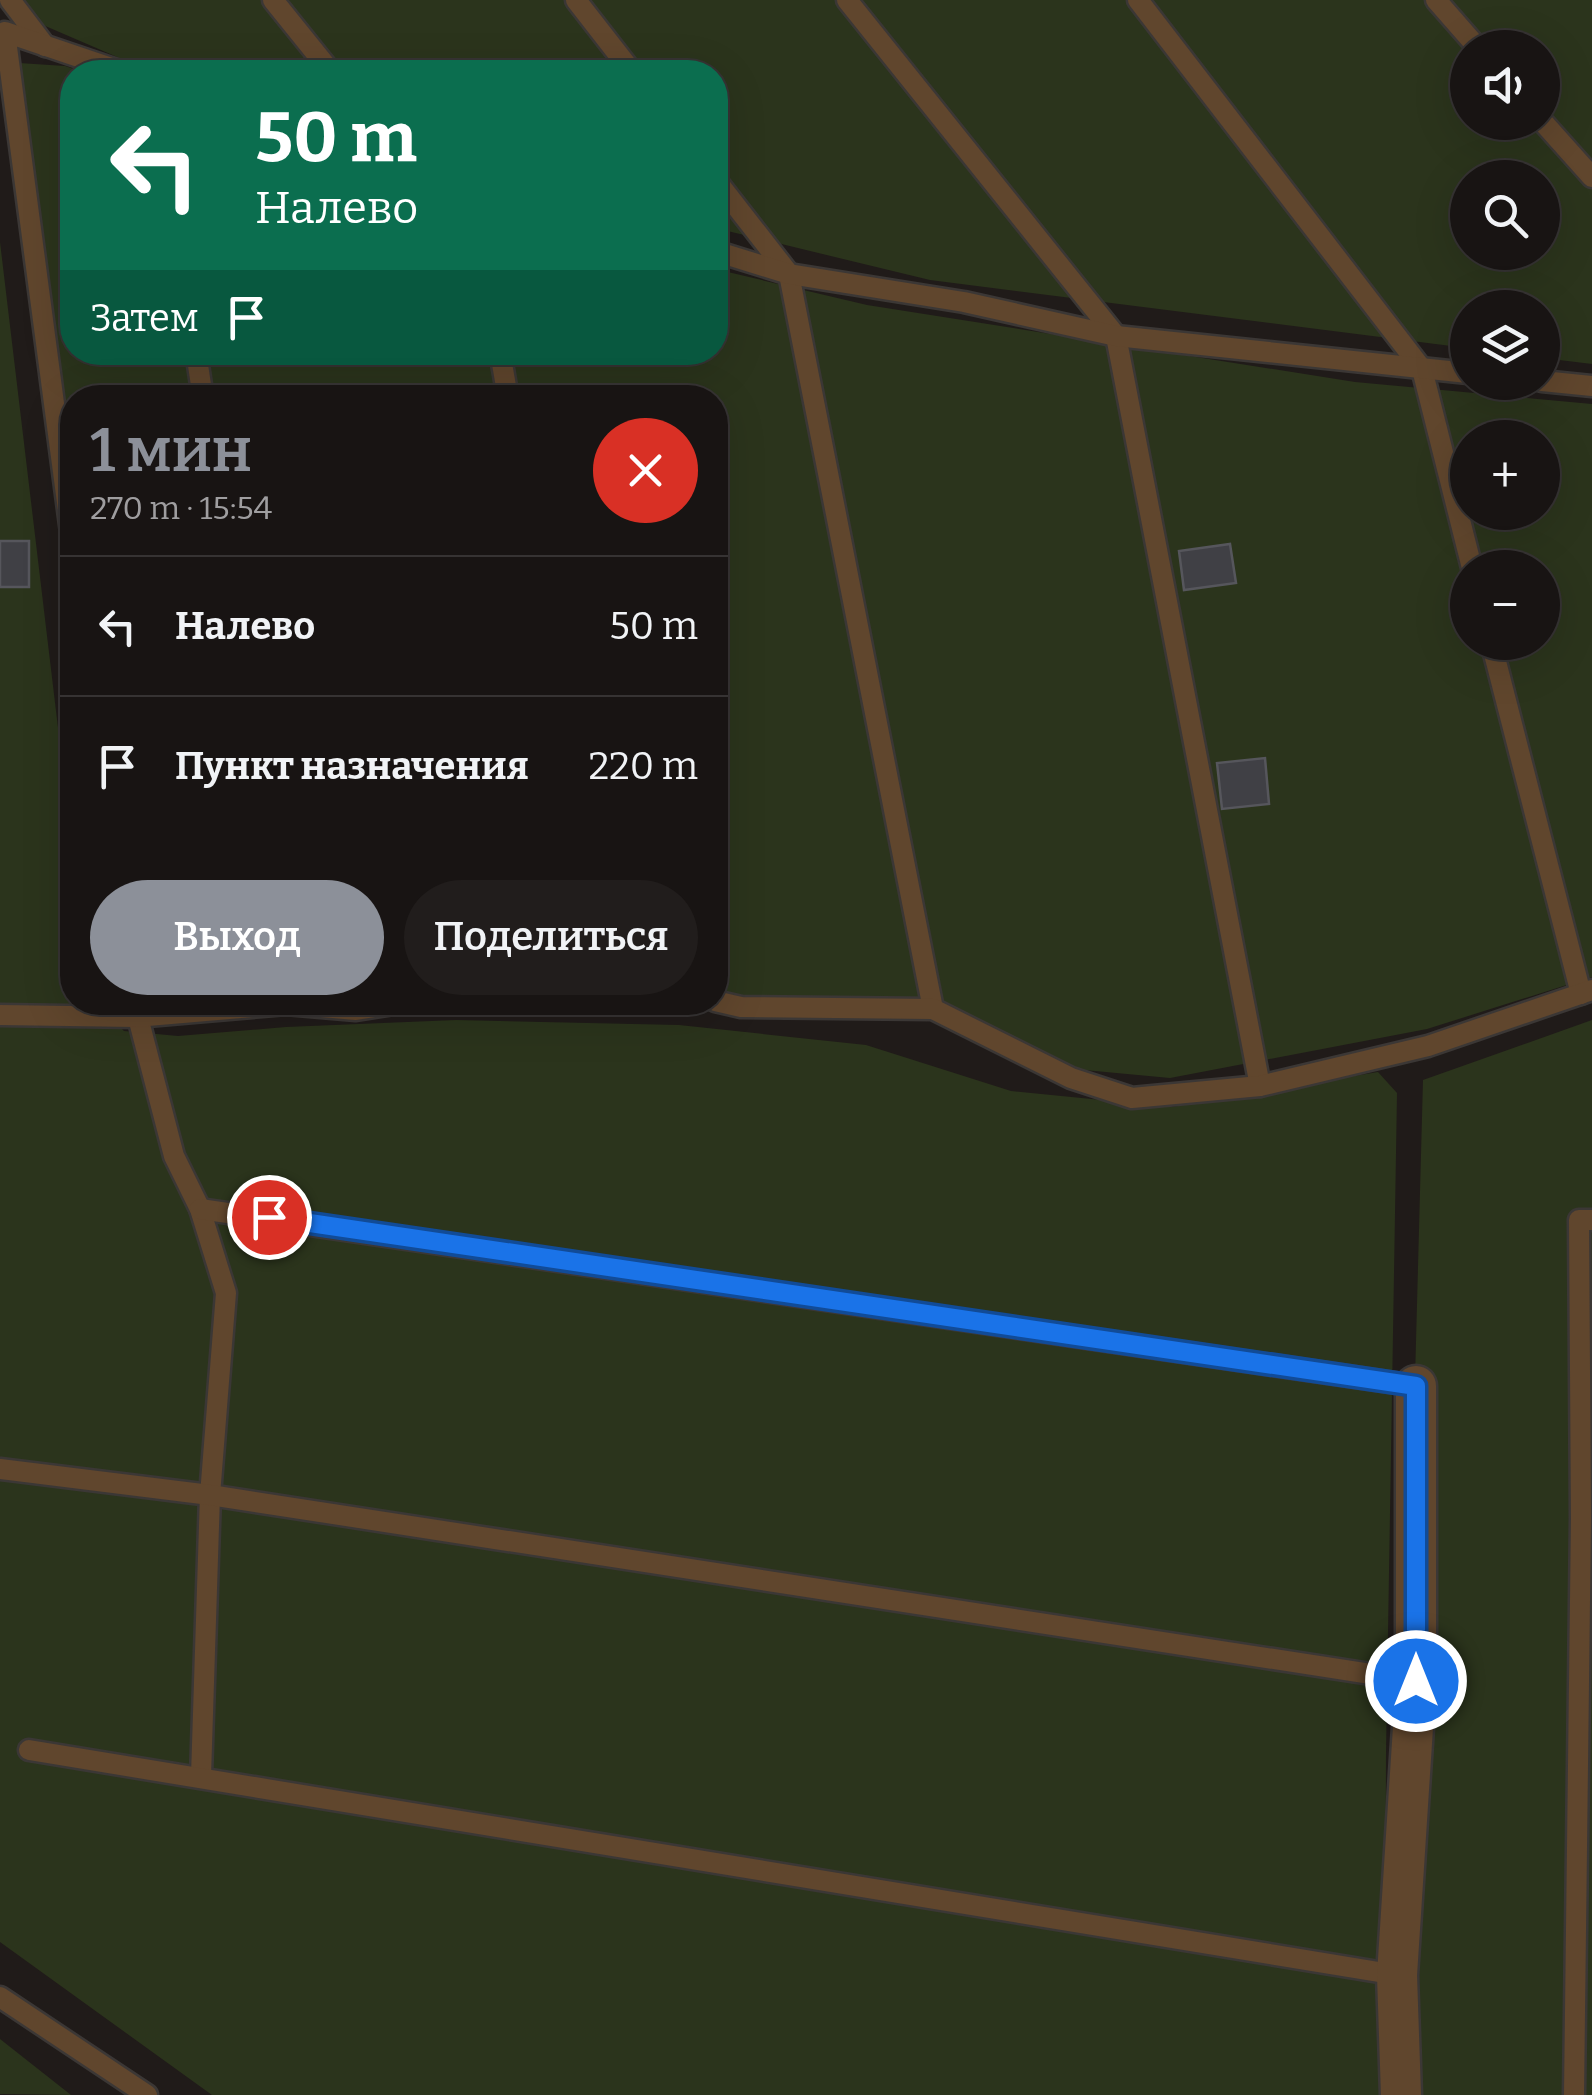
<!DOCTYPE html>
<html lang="ru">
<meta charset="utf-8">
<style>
body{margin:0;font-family:Bitter,serif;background:#211d1c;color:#f1f3f6;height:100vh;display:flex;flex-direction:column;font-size:38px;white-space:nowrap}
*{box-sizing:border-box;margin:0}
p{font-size:32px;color:#9f9ea0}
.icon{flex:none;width:55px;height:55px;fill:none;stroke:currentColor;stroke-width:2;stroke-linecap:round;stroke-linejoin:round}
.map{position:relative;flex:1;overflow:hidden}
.details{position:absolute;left:60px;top:385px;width:668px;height:630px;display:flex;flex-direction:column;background:#181413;border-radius:40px;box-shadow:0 10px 40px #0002,0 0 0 2px #363333}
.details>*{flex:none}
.guide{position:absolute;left:60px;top:60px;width:668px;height:305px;border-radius:40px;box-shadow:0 10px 40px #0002,0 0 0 2px #363333;background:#0b6e4f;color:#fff;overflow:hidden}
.controls{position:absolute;left:1450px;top:30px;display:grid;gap:20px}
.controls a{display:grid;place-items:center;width:110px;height:110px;border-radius:50%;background:#181413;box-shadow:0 10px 40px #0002,0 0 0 2px #363333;font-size:50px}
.pin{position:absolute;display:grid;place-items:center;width:85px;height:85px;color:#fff;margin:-42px;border:5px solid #fff;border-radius:50%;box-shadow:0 2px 10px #0007}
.me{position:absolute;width:110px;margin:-55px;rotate:0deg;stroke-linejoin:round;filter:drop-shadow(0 0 8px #0008)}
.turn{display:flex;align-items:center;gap:35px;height:210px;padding:0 30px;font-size:45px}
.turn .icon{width:130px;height:130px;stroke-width:2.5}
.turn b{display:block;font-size:70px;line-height:85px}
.then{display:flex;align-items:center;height:95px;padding:0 30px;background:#0003;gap:20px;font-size:38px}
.round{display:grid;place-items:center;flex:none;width:105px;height:105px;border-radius:52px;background:#211d1c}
.summary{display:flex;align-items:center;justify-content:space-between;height:170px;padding:0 30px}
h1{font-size:60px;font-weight:600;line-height:75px;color:#8c9099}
.button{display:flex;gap:20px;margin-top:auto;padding:20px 30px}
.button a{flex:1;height:115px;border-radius:60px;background:#8c9099;color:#fff;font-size:40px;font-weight:600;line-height:115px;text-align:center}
.button a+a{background:#211d1c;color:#f1f3f6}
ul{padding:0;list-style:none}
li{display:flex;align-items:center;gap:30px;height:140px;padding:0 30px;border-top:2px solid #363333}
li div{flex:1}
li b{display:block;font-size:38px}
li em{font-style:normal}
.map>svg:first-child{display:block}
.green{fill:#2b341c;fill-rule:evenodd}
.building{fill:#404045;stroke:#56565c;stroke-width:2.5}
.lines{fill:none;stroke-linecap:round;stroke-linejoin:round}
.service-casing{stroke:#3b3735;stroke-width:25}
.minor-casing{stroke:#3b3735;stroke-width:45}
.service{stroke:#60462d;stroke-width:20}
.minor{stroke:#60462d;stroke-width:40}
.route-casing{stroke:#114b97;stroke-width:25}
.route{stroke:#1a73e8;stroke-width:18}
</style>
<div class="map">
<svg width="1592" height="2095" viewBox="0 0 1592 2095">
<rect width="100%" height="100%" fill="#201b19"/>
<g class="green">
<path d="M25,0H1592V364L1543,358L1542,308H1468L1467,348L930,280L715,228V72H152L43,25ZM1468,48H1542V122H1468ZM1468,178H1542V252H1468Z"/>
<path d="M19,63L65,66L83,72H72V352H715V269L867,305L1355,382L1592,404V977L1427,1029L1170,1078L1063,1068L921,1002L749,996L715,991V398H72V585L10,84ZM1468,438H1542V512H1468ZM1468,568H1542V642H1468Z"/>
<path d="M0,242L72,845V1002L96,1003L124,1031L178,1036L286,1027L456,1020L679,1025L866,1045L1011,1091L1172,1107L1378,1072L1397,1093L1386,1753L1385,2095H212L0,1942Z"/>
<path d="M1592,1020V2095H1418L1412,1492L1423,1080Z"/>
<path d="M0,2039L71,2095L0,2094Z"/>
</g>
<g class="building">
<rect x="0" y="541" width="29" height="46"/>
<path d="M1230,544L1236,583L1184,590L1179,551Z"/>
<path d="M1265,758L1269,804L1222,809L1217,763Z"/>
</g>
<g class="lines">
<defs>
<g id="service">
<path d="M10,0L45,46"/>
<path d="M273,0L331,72"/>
<path d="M576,0L632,72"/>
<path d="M847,0L1116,336L1260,1086"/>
<path d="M1138,0L1422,369L1472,568"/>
<path d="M1436,0L1478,48"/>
<path d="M1542,121L1592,177"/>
<path d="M715,179L789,274L933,1009"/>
<path d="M715,251L789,274L964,302L1116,336L1468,373"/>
<path d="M196,352L203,398"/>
<path d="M500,352L508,398"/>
<path d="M1542,381L1592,386"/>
<path d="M72,540L5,32L123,72"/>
<path d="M1491,642L1581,994"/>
<path d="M715,1001L741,1007L933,1009L1071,1078L1132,1098L1260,1086L1428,1046L1592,990"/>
<path d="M134,1002L174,1156L200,1209L226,1293L210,1495L201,1776"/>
<path d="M0,1015L136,1017L286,1004L356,1010L406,1002"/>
<path d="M200,1209L1416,1386"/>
<path d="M0,1469L210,1495L1416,1681"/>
<path d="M29,1750L1397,1975"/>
<path d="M0,1997L147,2095"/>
<path d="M1574,2095L1581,1518L1579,1220H1592"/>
</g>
<path id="minor" d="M1401,2095L1397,1975L1416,1681V1386"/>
</defs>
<use href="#service" class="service-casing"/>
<use href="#minor" class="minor-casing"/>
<use href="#service" class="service"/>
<use href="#minor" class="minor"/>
</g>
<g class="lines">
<defs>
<path id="route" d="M269,1217L1416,1386V1681"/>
</defs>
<use href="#route" class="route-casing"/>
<use href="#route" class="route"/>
</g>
</svg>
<div class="controls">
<a><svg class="icon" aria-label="sound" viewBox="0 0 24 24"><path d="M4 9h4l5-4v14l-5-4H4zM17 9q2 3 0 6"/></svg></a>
<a><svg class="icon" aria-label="search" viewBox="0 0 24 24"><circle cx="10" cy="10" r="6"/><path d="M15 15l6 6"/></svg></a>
<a><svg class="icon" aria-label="layers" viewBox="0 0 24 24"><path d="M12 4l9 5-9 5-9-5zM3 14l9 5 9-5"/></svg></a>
<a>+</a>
<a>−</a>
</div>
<div class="pin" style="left:269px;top:1217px;background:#d93025"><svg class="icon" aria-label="arrive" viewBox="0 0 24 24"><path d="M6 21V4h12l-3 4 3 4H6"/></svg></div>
<svg class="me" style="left:1416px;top:1681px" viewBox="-20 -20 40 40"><circle r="17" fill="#1a73e8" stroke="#fff" stroke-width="3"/><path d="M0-11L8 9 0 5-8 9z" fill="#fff"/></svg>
<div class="guide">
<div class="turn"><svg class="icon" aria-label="left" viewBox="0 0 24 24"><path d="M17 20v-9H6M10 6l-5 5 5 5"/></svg><div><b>50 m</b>Налево</div></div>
<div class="then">Затем<svg class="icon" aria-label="arrive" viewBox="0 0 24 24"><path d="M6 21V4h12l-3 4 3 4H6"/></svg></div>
</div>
<section class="details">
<div class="summary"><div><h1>1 мин</h1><p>270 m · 15:54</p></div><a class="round" style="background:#d93025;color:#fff"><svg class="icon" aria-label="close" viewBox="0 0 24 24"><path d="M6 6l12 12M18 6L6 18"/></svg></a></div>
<ul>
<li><svg class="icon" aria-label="left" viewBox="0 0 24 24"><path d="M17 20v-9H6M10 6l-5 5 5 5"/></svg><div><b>Налево</b></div><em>50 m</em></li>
<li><svg class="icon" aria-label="arrive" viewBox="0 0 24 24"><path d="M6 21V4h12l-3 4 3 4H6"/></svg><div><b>Пункт назначения</b></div><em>220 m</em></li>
</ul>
<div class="button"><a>Выход</a><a>Поделиться</a></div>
</section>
</div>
